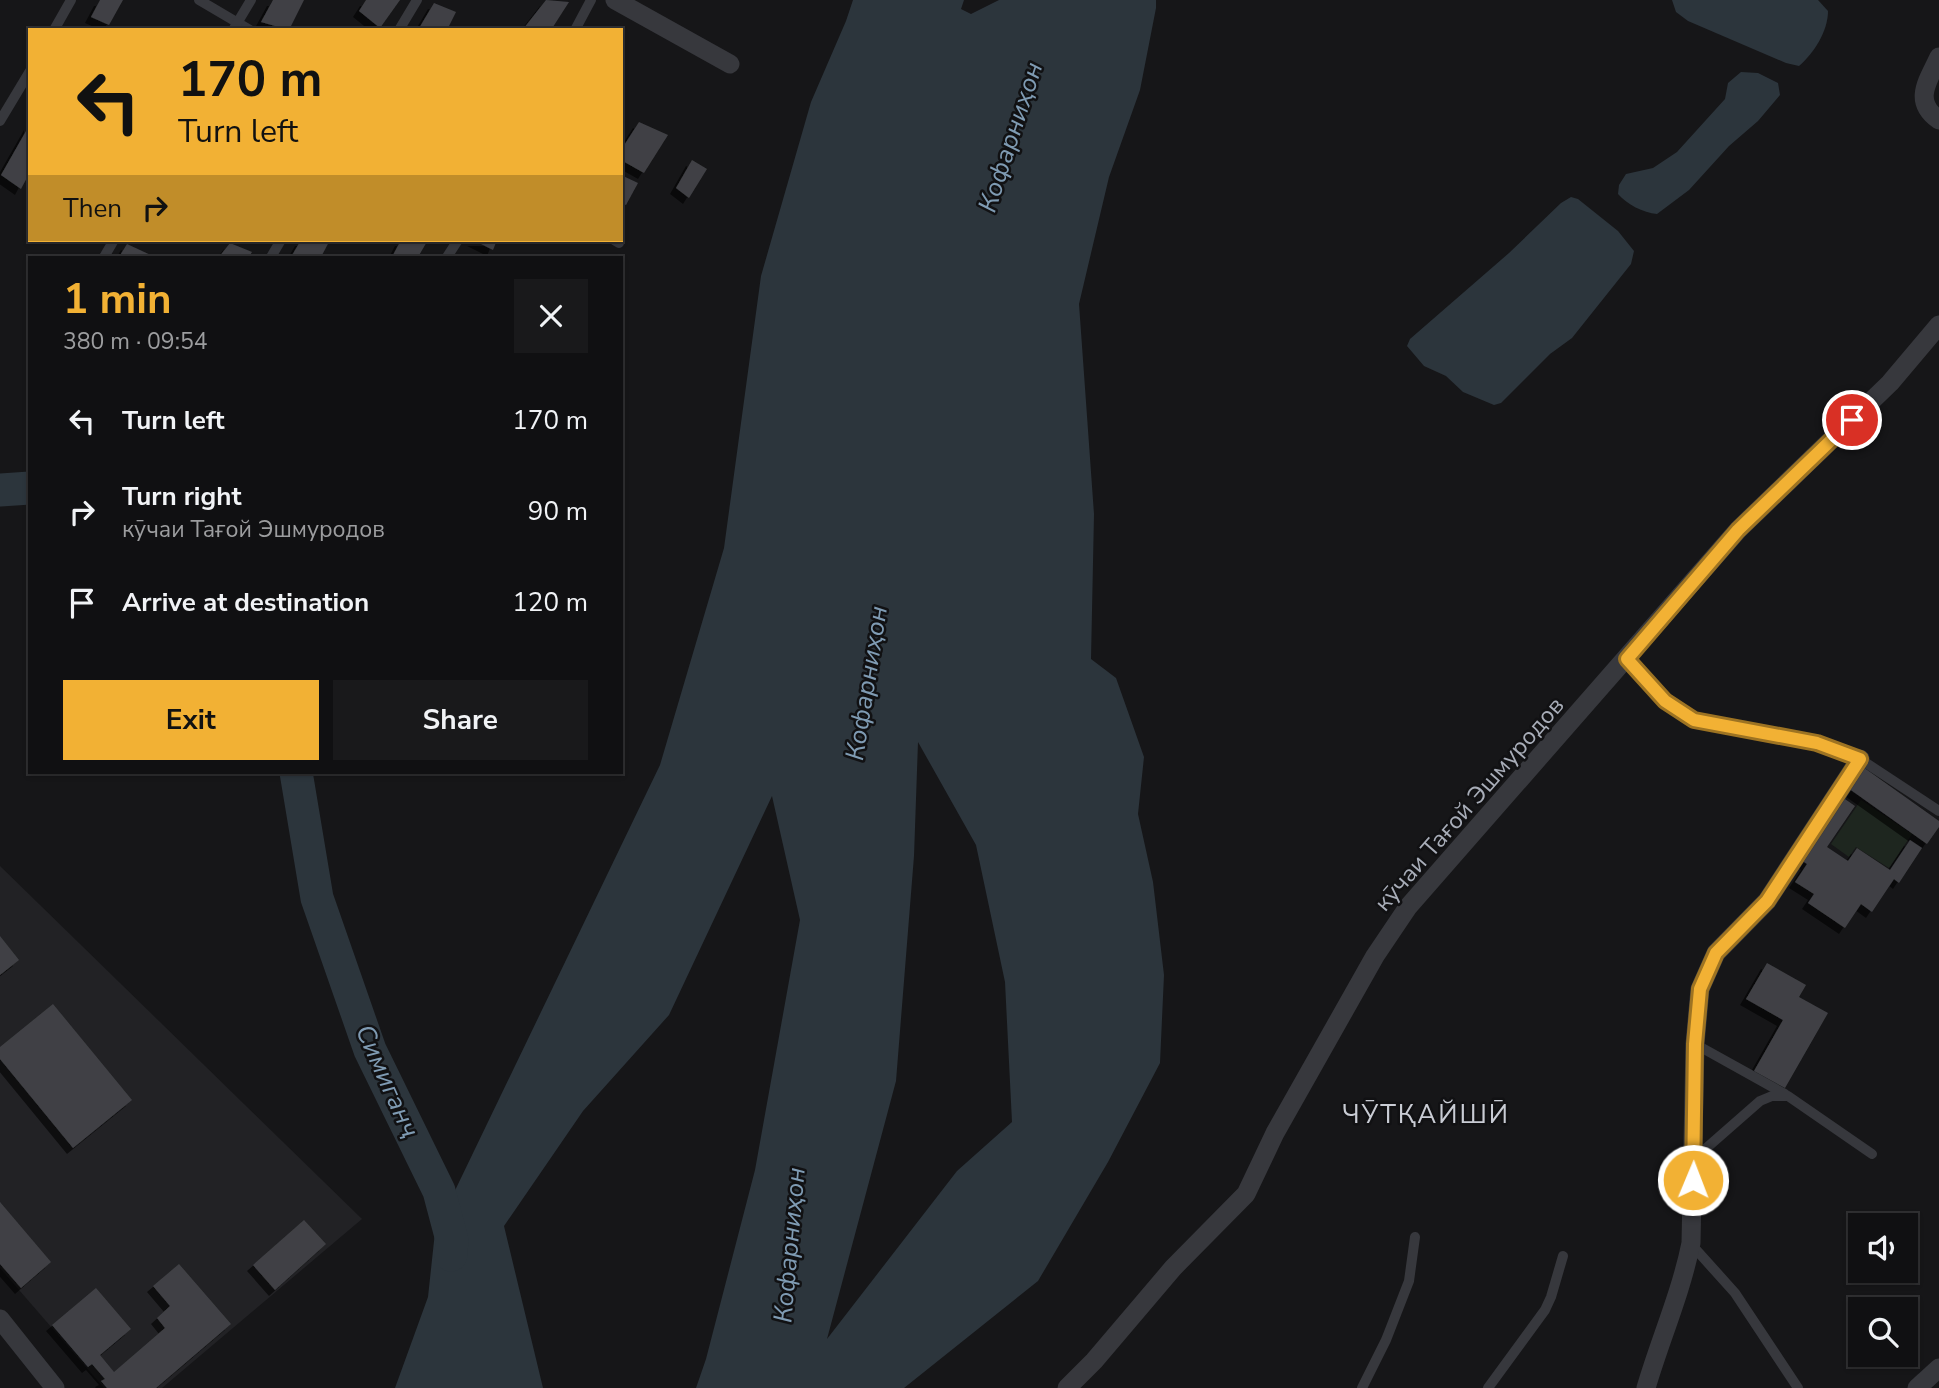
<!DOCTYPE html>
<meta charset="utf-8">
<style>
body{margin:0;font-family:"Nunito Sans",sans-serif;background:#19191b;color:#f1f3f6;height:100vh;display:flex;flex-direction:column;font-size:26px;white-space:nowrap}
*{box-sizing:border-box;margin:0}
p{font-size:23px;color:#9c9d9f}
.icon{flex:none;width:38px;height:38px;fill:none;stroke:currentColor;stroke-width:2;stroke-linecap:round;stroke-linejoin:round}
.map{position:relative;flex:1;overflow:hidden}
.sheet{position:absolute;left:28px;top:256px;width:595px;height:518px;display:flex;flex-direction:column;background:#101012;border-radius:0px;box-shadow:0 2px 5px #0004,0 0 0 2px #303032}
.sheet>*{flex:none}
.hud{position:absolute;left:28px;top:28px;width:595px;height:214px;border-radius:0px;box-shadow:0 2px 5px #0004,0 0 0 2px #303032;background:#f2b134;color:#111;overflow:hidden}
.controls{position:absolute;left:1848px;top:1213px;display:grid;gap:14px}
.controls a{display:grid;place-items:center;width:70px;height:70px;border-radius:0px;background:#101012;box-shadow:0 2px 5px #0004,0 0 0 2px #303032;font-size:35px}
.pin{position:absolute;display:grid;place-items:center;width:60px;height:60px;color:#fff;margin:-30px;border:4px solid #fff;border-radius:50%;box-shadow:0 2px 7px #0007}
.me{position:absolute;width:77px;margin:-38px;rotate:1deg;stroke-linejoin:round;filter:drop-shadow(0 0 5px #0008)}
.turn{display:flex;align-items:center;gap:24px;height:147px;padding:0 35px;font-size:32px}
.turn .icon{width:91px;height:91px;stroke-width:2.5}
.turn b{display:block;font-size:49px;line-height:60px}
.then{display:flex;align-items:center;height:66px;padding:0 35px;background:#0003;gap:14px;font-size:26px}
.round{display:grid;place-items:center;flex:none;width:74px;height:74px;border-radius:0px;background:#19191b}
.head{display:flex;align-items:center;justify-content:space-between;height:119px;padding:0 35px}
h1{font-size:42px;font-weight:700;line-height:52px;color:#f2b134}
.action{display:flex;gap:14px;margin-top:auto;padding:14px 35px}
.action a{flex:1;height:80px;border-radius:0px;background:#f2b134;color:#111;font-size:28px;font-weight:700;line-height:80px;text-align:center}
.action a+a{background:#19191b;color:#f1f3f6}
ul{padding:0;list-style:none}
li{display:flex;align-items:center;gap:21px;height:91px;padding:0 35px}
li div{flex:1}
li b{display:block;font-size:26px}
li em{font-style:normal}
.map>svg:first-child{display:block}
.built{fill:#222225}
.green{fill:#1e261f}
.water{fill:#2c353c;fill-rule:evenodd}
.lines{fill:none;stroke-linecap:round;stroke-linejoin:round}
.river{stroke:#2c353c;stroke-width:33}
.building{fill:#404145;filter:url(#shadow)}
.lane{stroke:#37383d;stroke-width:10}
.street{stroke:#37383d;stroke-width:19}
.route-casing{stroke:#9d7322;stroke-width:18}
.route{stroke:#f2b134;stroke-width:12}
.labels{text-anchor:middle;stroke-width:5;stroke-linejoin:round;paint-order:stroke}
.street-label{font-size:24px;fill:#a8adb8;stroke:#111113}
.water-label{font-size:26px;font-style:italic;fill:#7f9bb3;stroke:#111113}
.neighbourhood-label{font-size:26px;letter-spacing:2px;fill:#c9ccd4;stroke:#111113}
</style>
<div class="map">
<svg width="1939" height="1388" viewBox="0 0 1939 1388">
<defs>
<filter id="shadow"><feDropShadow dx="-6" dy="6" stdDeviation="0" flood-color="#0009"/></filter>
</defs>
<rect width="100%" height="100%" fill="#161618"/>
<path class="built" d="M0,866L362,1219L162,1388H104L0,1268Z"/>
<path class="green" d="M1861,800L1912,834L1889,868L1856,847L1849,857L1831,844Z"/>
<g class="water">
<path d="M853,0H964L961,9L971,14L999,0H1156V8L1140,90L1109,177L1079,304L1094,514L1091,659L1116,678L1144,757L1138,814L1153,882L1164,975L1160,1063L1108,1162L1038,1281L904,1388H696L706,1359L755,1170L800,920L772,796L669,1015L583,1111L504,1226L543,1388H395L428,1297L435,1232L660,765L724,548L761,276L811,102L846,21ZM918,742L976,845L1005,982L1012,1122L957,1171L827,1339L896,1081L914,856Z"/>
<path d="M1672,0H1818L1828,11C1828,31 1814,53 1799,66L1786,63L1688,21L1676,12Z"/>
<path d="M1741,72L1758,73L1778,83L1780,95L1758,121L1729,146L1689,190L1657,214C1643,213 1627,204 1618,194L1619,185L1626,174L1653,168L1677,152L1725,99L1728,83Z"/>
<path d="M1571,197L1578,199L1618,231L1634,251L1631,264L1572,338L1550,354L1501,403L1494,405L1463,392L1446,376L1424,366L1407,346L1410,339L1509,253L1561,203Z"/>
</g>
<g class="lines">
<g class="river">
<path d="M0,490L30,488"/>
<path d="M296,772L317,898L370,1050L439,1191L452,1240L451,1255"/>
</g>
</g>
<g class="building">
<path d="M100,0H123L109,25L91,17Z"/>
<path d="M273,0H304L289,30L261,22Z"/>
<path d="M366,0H400L380,28L359,11Z"/>
<path d="M546,0L569,2L551,30H529L524,28Z"/>
<path d="M434,3L456,12L447,30H418Z"/>
<path d="M639,122L668,135L644,173L621,160V150Z"/>
<path d="M30,124V172L21,189L1,175Z"/>
<path d="M692,160L707,169L689,198L676,188Z"/>
<path d="M621,175L638,183L626,205L621,203Z"/>
<path d="M301,240H330L321,257H291Z"/>
<path d="M401,240H428L418,257H398L393,255Z"/>
<path d="M473,240H497L493,250Z"/>
<path d="M230,243L252,252L249,257H219Z"/>
<path d="M127,244L155,257H119Z"/>
<path d="M1863,767L1939,821V827L1927,844L1848,788Z"/>
<path d="M1842,797L1855,806L1827,847L1848,861L1857,848L1890,870L1910,840L1922,848L1899,883L1894,879L1872,912L1861,904L1845,928L1808,903L1814,894L1795,882L1807,864L1801,860Z"/>
<path d="M0,936L19,960L0,975Z"/>
<path d="M1767,963L1806,985L1799,997L1828,1013L1785,1088L1754,1071L1783,1020L1746,999Z"/>
<path d="M53,1004L132,1100L73,1148L0,1059V1047Z"/>
<path d="M0,1202L51,1262L21,1288L0,1264Z"/>
<path d="M304,1220L326,1244L275,1290L253,1265Z"/>
<path d="M179,1264L231,1324L156,1388H107L101,1381L105,1379L92,1364L88,1367L52,1325L96,1288L131,1329L100,1355L114,1372L165,1328L157,1318L170,1306L153,1286Z"/>
</g>
<g class="lines">
<g class="lane">
<path d="M199,0L250,30"/>
<path d="M54,30L71,0"/>
<path d="M233,30L251,0"/>
<path d="M399,30L417,0"/>
<path d="M575,30L591,0"/>
<path d="M0,121L30,71"/>
<path d="M614,240L619,243"/>
<path d="M104,257L114,240"/>
<path d="M271,257L281,240"/>
<path d="M447,257L458,240"/>
<path d="M1627,659L1665,701L1694,720L1817,743L1860,759L1939,811"/>
<path d="M1695,1044L1785,1094"/>
<path d="M1695,1158L1760,1101L1772,1096H1788L1872,1154"/>
<path d="M1691,1244L1735,1293L1798,1388"/>
<path d="M1362,1388L1386,1340L1409,1281L1415,1237"/>
<path d="M1488,1388L1545,1310L1551,1297L1563,1256"/>
</g>
<g class="street">
<path d="M615,0L730,64"/>
<path d="M1939,57C1928,81 1912,101 1939,120"/>
<path d="M0,1319L55,1388"/>
<path d="M1067,1388L1094,1361L1173,1268L1246,1194L1275,1133L1375,956L1408,907L1738,530L1890,383L1939,325"/>
<path d="M1646,1388C1660,1340 1681,1293 1691,1243L1695,1044L1700,989L1716,953L1767,901L1860,759"/>
<path d="M1917,1388L1939,1368"/>
</g>
</g>
<g class="lines">
<defs>
<path id="route" d="M1693,1180L1695,1044L1700,989L1716,953L1767,901L1860,759L1817,743L1694,720L1665,701L1627,659L1738,530L1852,420"/>
</defs>
<use href="#route" class="route-casing"/>
<use href="#route" class="route"/>
</g>
<g class="labels">
<g class="street-label">
<text transform="translate(1469 804) rotate(-49)" y="8">кӯчаи Тағой Эшмуродов</text>
</g>
<g class="water-label">
<text transform="translate(1010 137) rotate(-72)" y="9">Кофарниҳон</text>
<text transform="translate(866 683) rotate(-81)" y="9">Кофарниҳон</text>
<text transform="translate(388 1081) rotate(66)" y="9">Симиганҷ</text>
<text transform="translate(789 1245) rotate(-85)" y="9">Кофарниҳон</text>
</g>
<g class="neighbourhood-label">
<text x="1426" y="1123">ЧӮТҚАЙШӢ</text>
</g>
</g>
</svg>
<div class="controls">
<a><svg class="icon" aria-label="sound" viewBox="0 0 24 24"><path d="M4 9h4l5-4v14l-5-4H4zM17 9q2 3 0 6"/></svg></a>
<a><svg class="icon" aria-label="search" viewBox="0 0 24 24"><circle cx="10" cy="10" r="6"/><path d="M15 15l6 6"/></svg></a>
</div>
<div class="pin" style="left:1852px;top:420px;background:#d93025"><svg class="icon" aria-label="arrive" viewBox="0 0 24 24"><path d="M6 21V4h12l-3 4 3 4H6"/></svg></div>
<svg class="me" style="left:1693px;top:1180px" viewBox="-20 -20 40 40"><circle r="17" fill="#f2b134" stroke="#fff" stroke-width="3"/><path d="M0-11L8 9 0 5-8 9z" fill="#fff"/></svg>
<div class="hud">
<div class="turn"><svg class="icon" aria-label="left" viewBox="0 0 24 24"><path d="M17 20v-9H6M10 6l-5 5 5 5"/></svg><div><b>170 m</b>Turn left</div></div>
<div class="then">Then<svg class="icon" aria-label="right" viewBox="0 0 24 24"><path d="M7 20v-9h11M14 6l5 5-5 5"/></svg></div>
</div>
<section class="sheet">
<div class="head"><div><h1>1 min</h1><p>380 m · 09:54</p></div><a class="round"><svg class="icon" aria-label="close" viewBox="0 0 24 24"><path d="M6 6l12 12M18 6L6 18"/></svg></a></div>
<ul>
<li><svg class="icon" aria-label="left" viewBox="0 0 24 24"><path d="M17 20v-9H6M10 6l-5 5 5 5"/></svg><div><b>Turn left</b></div><em>170 m</em></li>
<li><svg class="icon" aria-label="right" viewBox="0 0 24 24"><path d="M7 20v-9h11M14 6l5 5-5 5"/></svg><div><b>Turn right</b><p>кӯчаи Тағой Эшмуродов</p></div><em>90 m</em></li>
<li><svg class="icon" aria-label="arrive" viewBox="0 0 24 24"><path d="M6 21V4h12l-3 4 3 4H6"/></svg><div><b>Arrive at destination</b></div><em>120 m</em></li>
</ul>
<div class="action"><a>Exit</a><a>Share</a></div>
</section>
</div>
